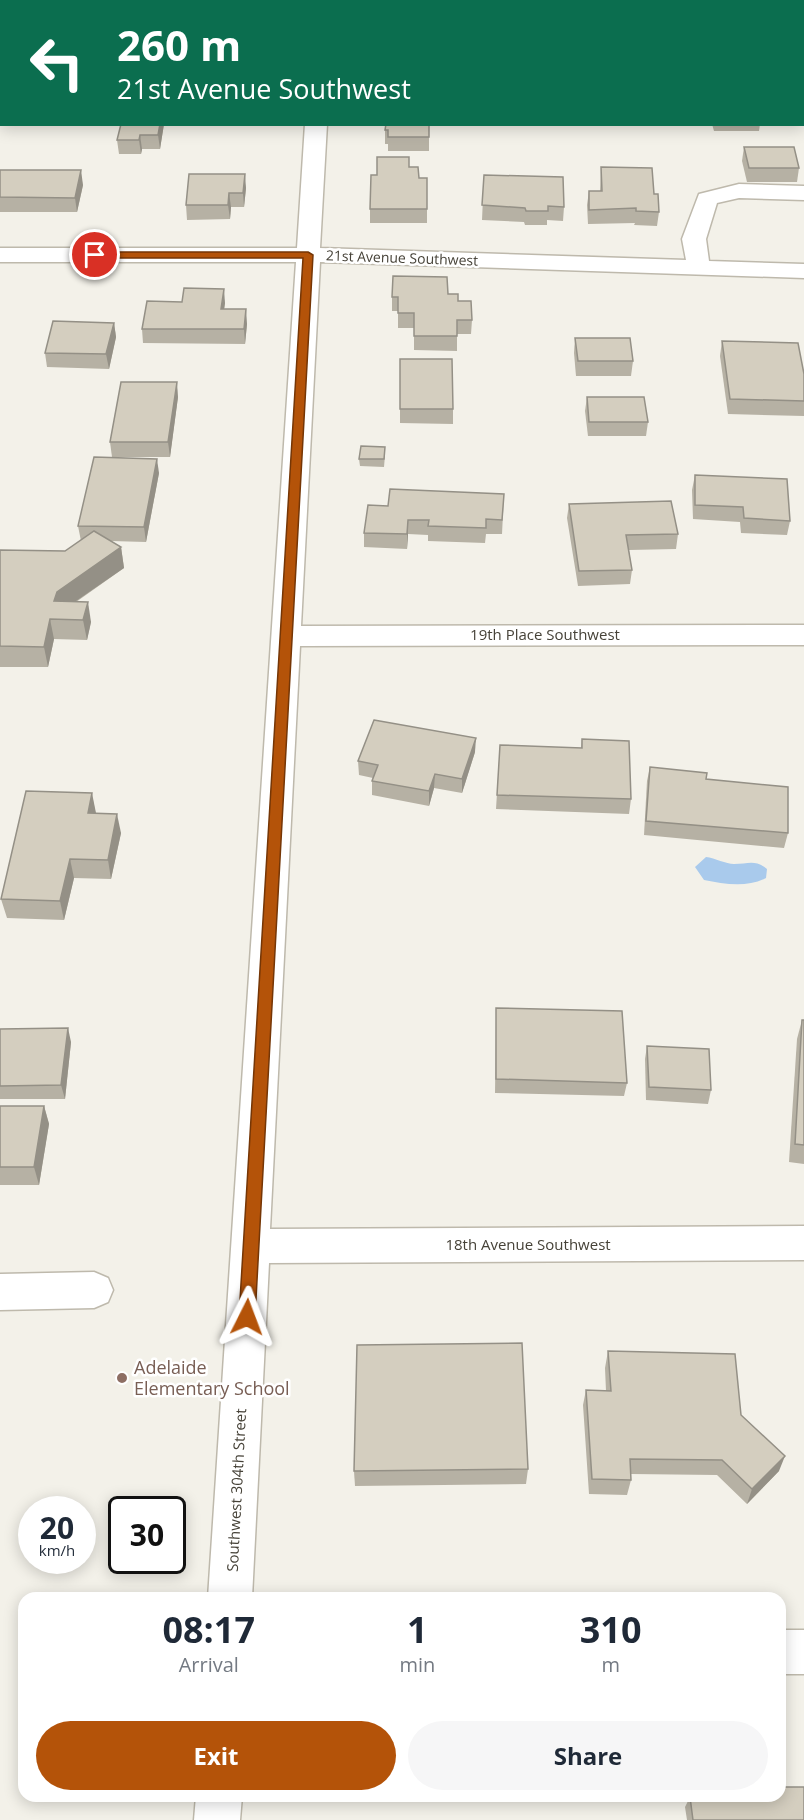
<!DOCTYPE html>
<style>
body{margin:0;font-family:"Open Sans",sans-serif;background:#f6f6f7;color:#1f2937;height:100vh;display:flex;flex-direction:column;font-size:22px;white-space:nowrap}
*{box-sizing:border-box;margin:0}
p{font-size:20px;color:#747a83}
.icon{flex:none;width:33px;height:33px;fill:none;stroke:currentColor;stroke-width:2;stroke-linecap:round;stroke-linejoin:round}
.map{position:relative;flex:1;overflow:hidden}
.panel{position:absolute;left:18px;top:1592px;width:768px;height:210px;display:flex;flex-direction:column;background:#fff;border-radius:18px;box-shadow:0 3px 15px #0003}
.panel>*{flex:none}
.top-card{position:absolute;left:0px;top:0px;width:804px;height:126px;box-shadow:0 3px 15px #0003;background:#0b6e4f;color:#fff;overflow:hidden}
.speed{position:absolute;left:18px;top:1496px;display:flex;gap:12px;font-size:30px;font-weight:700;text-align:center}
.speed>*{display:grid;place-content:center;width:78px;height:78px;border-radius:50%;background:#fff;box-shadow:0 3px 15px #0003;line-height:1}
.speed small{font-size:15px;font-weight:400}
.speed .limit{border:3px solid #111;border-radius:9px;background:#fff;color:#111}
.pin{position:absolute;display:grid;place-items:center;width:51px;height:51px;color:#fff;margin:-26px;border:3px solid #fff;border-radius:50%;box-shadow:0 2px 6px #0007}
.me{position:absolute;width:66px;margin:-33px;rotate:3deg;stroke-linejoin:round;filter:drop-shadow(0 0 4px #0008)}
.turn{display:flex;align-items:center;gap:21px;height:126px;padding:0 18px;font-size:27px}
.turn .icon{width:78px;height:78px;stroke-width:2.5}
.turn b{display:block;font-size:42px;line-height:51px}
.eta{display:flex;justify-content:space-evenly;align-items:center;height:102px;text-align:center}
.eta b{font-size:36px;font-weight:700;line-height:42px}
.primary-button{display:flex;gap:12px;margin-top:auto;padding:12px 18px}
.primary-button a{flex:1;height:69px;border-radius:36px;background:#b45309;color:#fff;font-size:24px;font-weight:700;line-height:69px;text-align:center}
.primary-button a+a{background:#f6f6f7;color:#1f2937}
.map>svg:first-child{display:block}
.water{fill:#a9caec}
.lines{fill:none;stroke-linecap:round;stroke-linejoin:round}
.minor-casing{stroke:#beb9ac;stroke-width:3}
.minor{fill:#fff;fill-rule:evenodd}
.wall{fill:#b6b1a4}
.shaded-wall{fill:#949086}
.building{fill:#d4cebf;stroke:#949086;stroke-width:1.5}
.route{fill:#b45309;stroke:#753606;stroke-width:1.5}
.education-dot{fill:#8d6e63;stroke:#fff;stroke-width:2}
.labels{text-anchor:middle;stroke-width:5;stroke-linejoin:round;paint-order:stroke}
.far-street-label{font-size:14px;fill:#464238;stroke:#fff}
.street-label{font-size:15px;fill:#464238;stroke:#fff}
.near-education-label{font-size:18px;fill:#785e54;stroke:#fff;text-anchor:start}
</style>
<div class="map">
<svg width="804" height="1820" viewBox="0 0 804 1820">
<rect width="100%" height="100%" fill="#f3f1e9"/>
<path class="water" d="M706,857C715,858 726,864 734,864C748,864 755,859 767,869L766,878C747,888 724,884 704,880L695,867Z"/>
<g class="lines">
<defs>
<g id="minor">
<rect x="313" y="0" width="20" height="2"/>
<path d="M305,124H327L320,248L686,260L682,239L699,194L739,184L804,186V200L739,198L717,203L706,239L709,261L804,264V278L320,262L301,626L804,625V645L300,646L270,1229L804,1226V1260L269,1263L252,1598H208L296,262H0V248H297Z"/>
<path d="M94,1272L108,1278L113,1290L108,1302L94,1308L0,1310V1274Z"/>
<rect x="780" y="1630" width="24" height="44"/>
<path d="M196,1796H242L240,1820H194Z"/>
</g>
</defs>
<use href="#minor" class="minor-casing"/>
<use href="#minor" class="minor"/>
</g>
<g class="wall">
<rect x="52" y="0" width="66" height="2"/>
<rect x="208" y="0" width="38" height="2"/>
<rect x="802" y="49" width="2" height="55"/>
<path d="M164,124L160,149H142L141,154H119L117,140Z"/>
<path d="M429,124V151H388V144H385V130Z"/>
<path d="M712,124H760L759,131H714Z"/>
<path d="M744,147L799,168L797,182H747L742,161Z"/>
<path d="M409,167L419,178H427V223H370V209L377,175Z"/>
<path d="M601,167L654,194L659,212L657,226L634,225L635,223L588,224L587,205L589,191H600Z"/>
<path d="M0,170L83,185L77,212H0Z"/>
<path d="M484,175L564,207L563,221L547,220V225H525L524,222L482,220Z"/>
<path d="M246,188L244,207H231L230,219L187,220L186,205Z"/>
<path d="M448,294L458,301L472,320L471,334H457V351L414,350V328H398V311H392V297Z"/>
<path d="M182,302L225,303L224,309L247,324L245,344L143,343L142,329Z"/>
<path d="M114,323L116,337L109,369L47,367L45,353Z"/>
<path d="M575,338L633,361L631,376H576L574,353Z"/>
<path d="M722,341L804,374V416L728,414L720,356Z"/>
<path d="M400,359L453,409V424L400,423Z"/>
<path d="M178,397L170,457H112L110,442Z"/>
<path d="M587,397L648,422L646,436H588L585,411Z"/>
<path d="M385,455L384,467L360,466L359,459Z"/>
<path d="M159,473L146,542L111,541L121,547L124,568L76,602L91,622L87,640L54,639L48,667H0V550L65,551L81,541L78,526Z"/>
<path d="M695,475L790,521L787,535L741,533L740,522L693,519L692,490Z"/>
<path d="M504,494L502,534H486L485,543L428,541V535L408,534L407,549L364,547V533L388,506Z"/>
<path d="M569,504L678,534L676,549L629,550L632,570L630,584L578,586L567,518Z"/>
<path d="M582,739L631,799L629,814L496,809L500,745L581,748Z"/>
<path d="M475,752L462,793L434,788L429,806L372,795V781L373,778L359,775L358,761Z"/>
<path d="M650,767L706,779L788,833L784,848L644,835L647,781Z"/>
<path d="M96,813L121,833L111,879L74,878L64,920L7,918L1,899Z"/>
<path d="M496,1008L627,1083L624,1096L495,1093L496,1021Z"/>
<path d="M802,1020H804V1164L789,1162L797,1039Z"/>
<path d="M0,1029L71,1042L65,1099H0Z"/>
<path d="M647,1046L711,1090L708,1104L646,1100L645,1059Z"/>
<path d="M0,1106H44L49,1124L39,1185H0Z"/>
<path d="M608,1351L741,1415L779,1471L747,1504L717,1475L631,1474V1480L627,1495L589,1494L583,1405L586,1390L606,1391L605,1368Z"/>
<path d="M528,1469L526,1484L355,1486L354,1471Z"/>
<path d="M737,1796H780L804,1820H687L685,1807L690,1797L736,1798Z"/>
</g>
<g class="shaded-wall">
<path d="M0,0H12V2H2V12H0Z"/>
<path d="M160,124H164L160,149L158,135Z"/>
<path d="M140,135L142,149L141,154L139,140Z"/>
<path d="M81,170L83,185L77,212L75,198Z"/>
<path d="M245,174L246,188L244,207L243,193Z"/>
<path d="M229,193L231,207L230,219L228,205Z"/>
<path d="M224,289L225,303L222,324L221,309Z"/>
<path d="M246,309L247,324L245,344L244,329Z"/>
<path d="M114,323L116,337L109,369L106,354Z"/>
<path d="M177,382L178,397L170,457L168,442Z"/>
<path d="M157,459L159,473L146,542L144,527Z"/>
<path d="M408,520V534L407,549V534Z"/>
<path d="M121,547L124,568L60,612L54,601L57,592Z"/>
<path d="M88,602L91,622L87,640L83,620Z"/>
<path d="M50,619L54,639L48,667L44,647Z"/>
<path d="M476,738L475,752L462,793V779Z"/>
<path d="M435,774L434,788L429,806V791Z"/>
<path d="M92,793L96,813H88Z"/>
<path d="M117,814L121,833L111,879L108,860Z"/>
<path d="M70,859L74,878L64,920L60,901Z"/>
<path d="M68,1028L71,1042L65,1099L61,1085Z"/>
<path d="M44,1106L49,1124L39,1185L34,1167Z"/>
<path d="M785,1456L779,1471L747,1504L752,1489Z"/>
</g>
<g class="building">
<rect x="382" y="0" width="33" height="2"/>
<rect x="802" y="49" width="2" height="41"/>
<path d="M121,124H160L158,135H140L139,140H117Z"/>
<path d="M386,124H429V137H388V130H385Z"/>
<path d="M744,147H794L799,168H749Z"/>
<path d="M377,157H409V167H418L419,178H427V209H370L371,175H377Z"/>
<path d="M601,167L652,168L654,194H658L659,212L636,211V208L589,210V191H602Z"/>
<path d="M0,170H81L75,198L0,197Z"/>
<path d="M189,174H245L243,193H229L228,205H186Z"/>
<path d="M484,175L563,177L564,207L548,206V211H526L525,208L482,205Z"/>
<path d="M393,276L447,277L448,294H458V301H471L472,320H457V336H414V313H398V297H392Z"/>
<path d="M184,288L224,289L221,309H246L244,329H142L147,301L182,302Z"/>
<path d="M53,321L114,323L106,354L45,353Z"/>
<path d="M575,338H630L633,361H578Z"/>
<path d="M722,341L798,343L804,374V401L730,399Z"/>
<path d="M400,359H452L453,409H400Z"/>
<path d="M121,382H177L168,442H110Z"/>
<path d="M587,397H644L648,422H589Z"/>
<path d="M361,446L385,447L384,459H359Z"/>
<path d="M94,457L157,459L144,527L78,526Z"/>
<path d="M695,475L787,479L790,521L744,518L743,507L695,505Z"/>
<path d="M390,489L504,494L502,520L486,519V528L428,526L429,520H408L407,534L364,533L368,505L388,506Z"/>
<path d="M671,501L678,534L626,535L632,570L579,571L569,504Z"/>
<path d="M94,531L121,547L57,592L54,601L88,602L83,620L50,619L44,647L0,646V550L65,551Z"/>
<path d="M374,720L476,738L462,779L435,774L429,791L372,781L378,765L358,761Z"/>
<path d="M582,739L629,741L631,799L497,795L500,745L582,748Z"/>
<path d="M650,767L707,773L706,779L788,787V833L646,821Z"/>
<path d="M26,791L92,793L88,813L117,814L108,860L70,859L60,901L1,899Z"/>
<path d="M496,1008L622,1011L627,1083L496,1079Z"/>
<path d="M802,1020H804V1145L795,1144Z"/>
<path d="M68,1028L61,1085L0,1086V1029Z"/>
<path d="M647,1046L709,1049L711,1090L649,1087Z"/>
<path d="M0,1106H44L34,1167H0Z"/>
<path d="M522,1343L528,1469L354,1471L357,1345Z"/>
<path d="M608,1351L735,1354L741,1415L785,1456L752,1489L722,1460L630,1459L631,1480L592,1479L586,1390L611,1391Z"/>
<path d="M780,1787H804V1820H693L690,1797L744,1798L743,1796H780Z"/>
</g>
<path class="route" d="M308,252L313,255L255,1317L253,1322L247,1324L241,1322L239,1317L303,258H95L90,255L95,252Z"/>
<circle class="education-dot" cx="122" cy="1378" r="6"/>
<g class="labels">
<g class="far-street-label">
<text transform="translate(402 258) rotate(2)" y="5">21st Avenue Southwest</text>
</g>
<g class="street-label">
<text x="545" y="640">19th Place Southwest</text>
<text x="528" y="1250">18th Avenue Southwest</text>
<text transform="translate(237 1490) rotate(-87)" y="5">Southwest 304th Street</text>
</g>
<g class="near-education-label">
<text x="134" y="1374">Adelaide<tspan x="134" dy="21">Elementary School</tspan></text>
</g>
</g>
</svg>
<div class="speed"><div>20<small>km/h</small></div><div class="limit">30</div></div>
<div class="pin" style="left:95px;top:255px;background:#d93025"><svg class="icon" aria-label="arrive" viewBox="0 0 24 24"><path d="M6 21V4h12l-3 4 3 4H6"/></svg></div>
<svg class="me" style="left:247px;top:1317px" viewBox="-20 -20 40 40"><path d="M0-17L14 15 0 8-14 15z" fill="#b45309" stroke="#fff" stroke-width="4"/></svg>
<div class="top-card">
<div class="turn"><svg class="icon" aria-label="left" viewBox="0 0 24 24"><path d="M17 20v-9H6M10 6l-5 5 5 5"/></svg><div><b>260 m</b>21st Avenue Southwest</div></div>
</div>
<section class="panel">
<div class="eta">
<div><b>08:17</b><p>Arrival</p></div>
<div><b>1</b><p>min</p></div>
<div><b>310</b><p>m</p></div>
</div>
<div class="primary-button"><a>Exit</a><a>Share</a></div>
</section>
</div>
